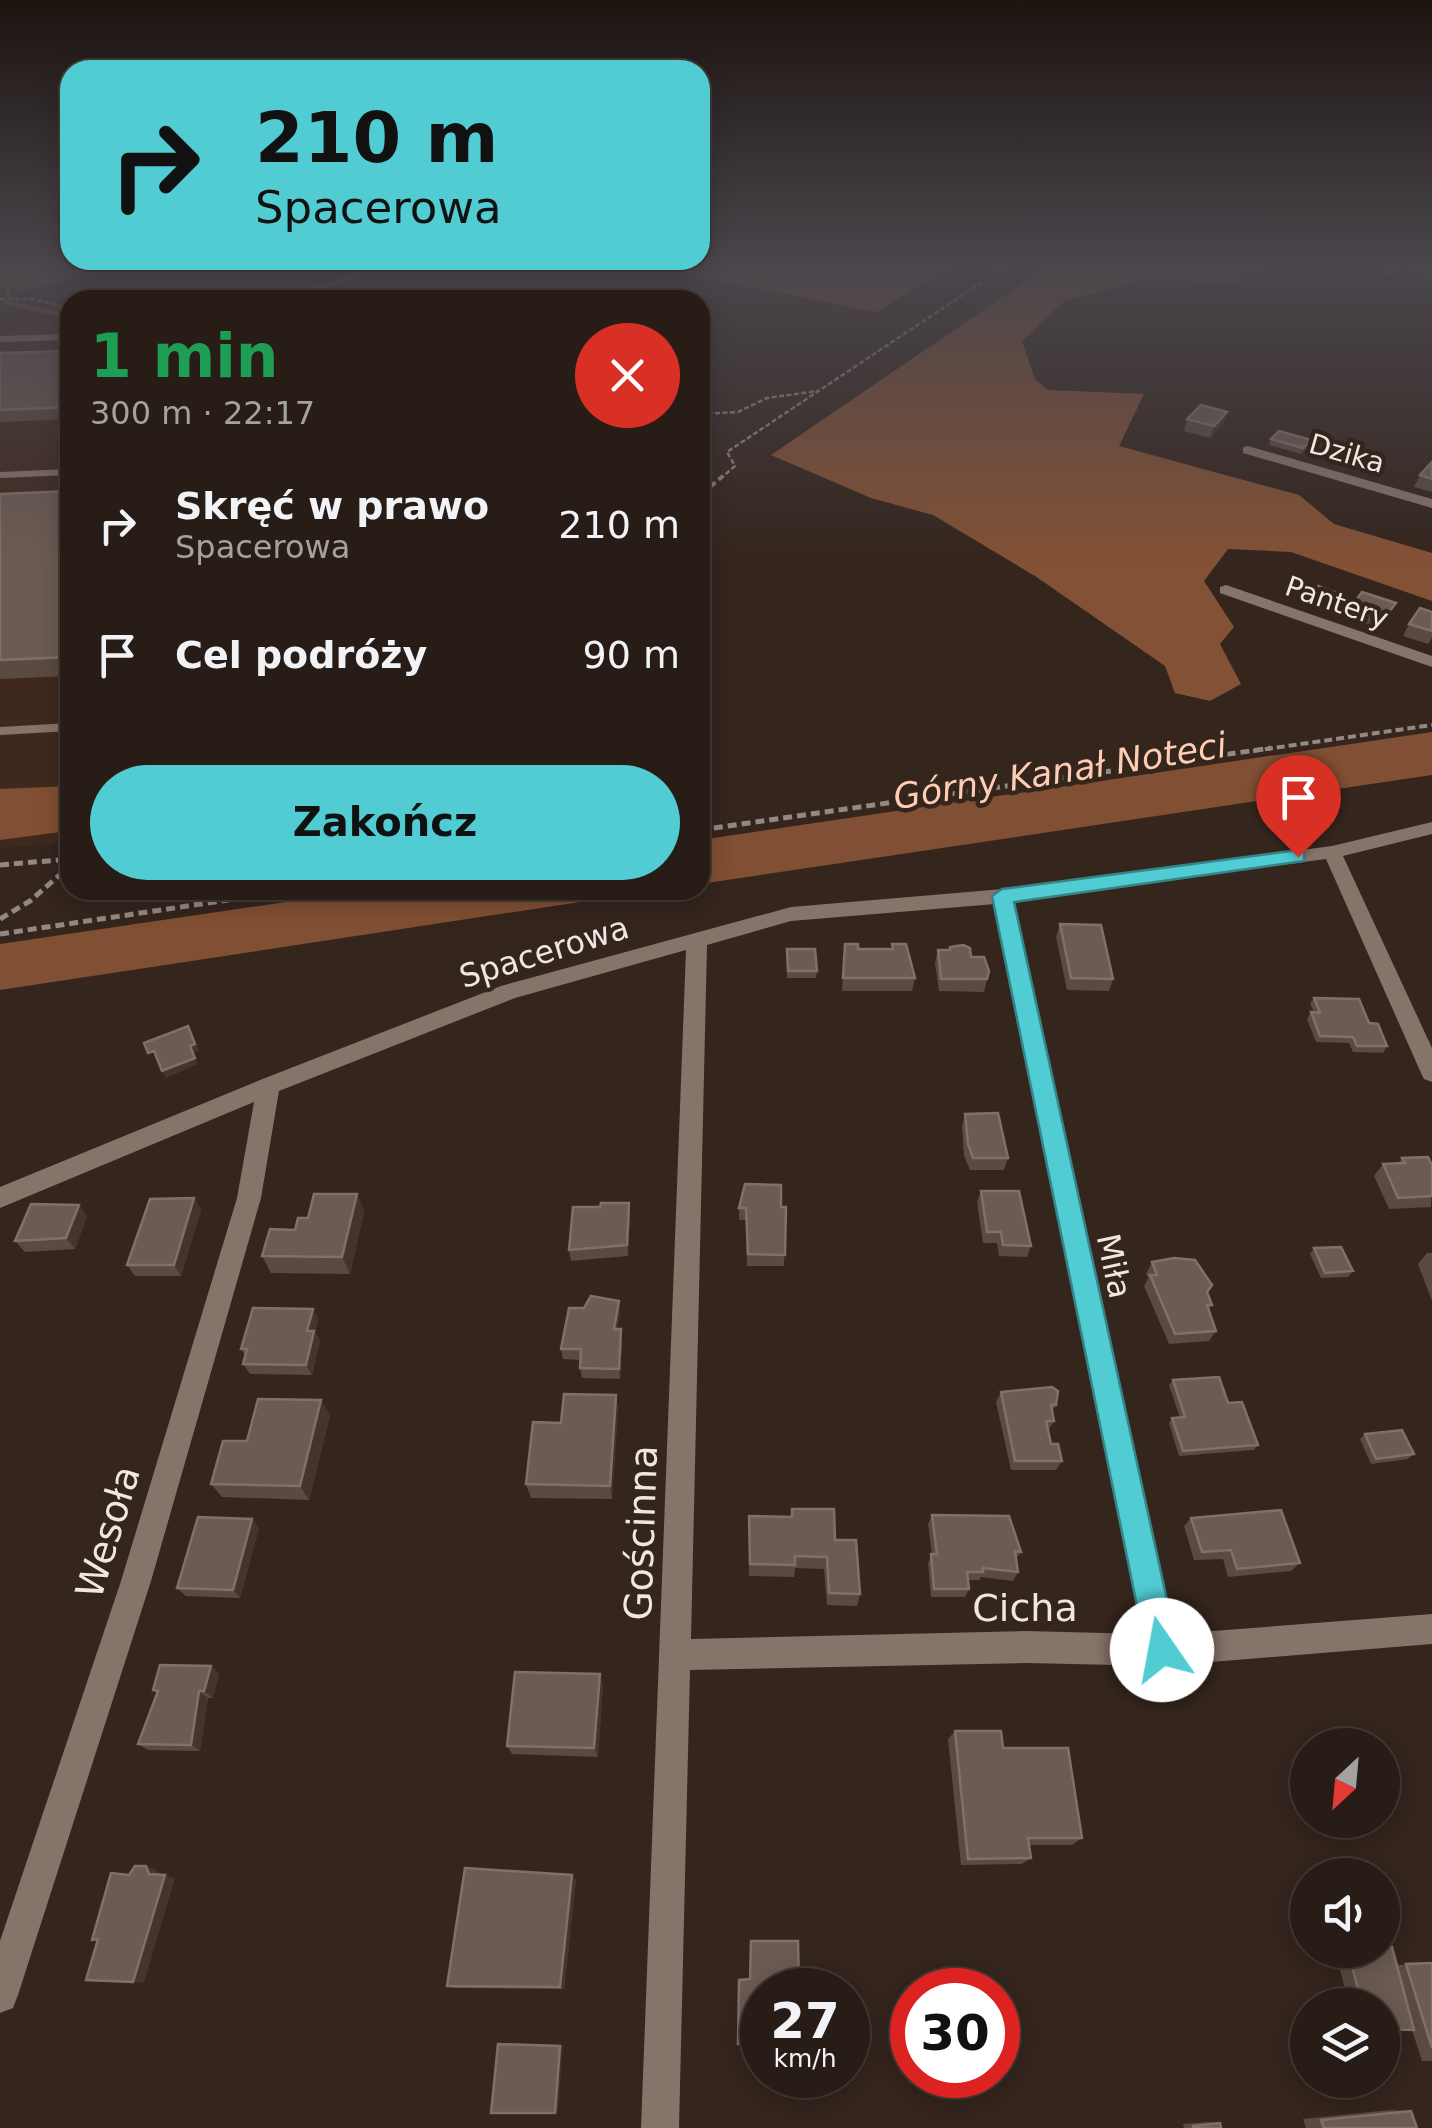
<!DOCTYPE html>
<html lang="pl">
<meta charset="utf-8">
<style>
body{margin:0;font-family:"DejaVu Sans",sans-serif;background:#2f251f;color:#f1f3f6;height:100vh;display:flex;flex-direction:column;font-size:38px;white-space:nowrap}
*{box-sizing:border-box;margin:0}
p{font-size:32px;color:#a4a1a1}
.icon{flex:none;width:55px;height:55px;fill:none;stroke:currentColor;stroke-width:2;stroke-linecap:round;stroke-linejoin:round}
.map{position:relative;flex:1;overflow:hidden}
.panel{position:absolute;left:60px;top:290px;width:650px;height:610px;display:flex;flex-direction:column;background:#271c16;border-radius:30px;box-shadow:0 5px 25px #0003,0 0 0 2px #433a35}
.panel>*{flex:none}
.guide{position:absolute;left:60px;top:60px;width:650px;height:210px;border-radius:30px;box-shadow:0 5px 25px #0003,0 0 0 2px #433a35;background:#51ccd2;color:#111;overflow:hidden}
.needle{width:65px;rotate:206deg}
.controls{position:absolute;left:1290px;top:1728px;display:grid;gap:20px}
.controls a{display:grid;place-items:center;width:110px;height:110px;border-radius:50%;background:#271c16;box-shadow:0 5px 25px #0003,0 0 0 2px #433a35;font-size:50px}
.speed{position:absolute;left:740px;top:1968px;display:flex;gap:20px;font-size:50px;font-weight:700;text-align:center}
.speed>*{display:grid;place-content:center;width:130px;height:130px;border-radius:50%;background:#271c16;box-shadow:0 5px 25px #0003,0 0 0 2px #433a35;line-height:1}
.speed small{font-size:25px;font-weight:400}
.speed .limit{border:15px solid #d22;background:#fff;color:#111}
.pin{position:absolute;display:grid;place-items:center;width:85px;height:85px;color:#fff;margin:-102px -42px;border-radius:50% 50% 50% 0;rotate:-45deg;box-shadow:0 0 10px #0007}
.pin .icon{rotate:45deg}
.me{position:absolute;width:110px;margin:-55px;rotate:348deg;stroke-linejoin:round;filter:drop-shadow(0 0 8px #0008)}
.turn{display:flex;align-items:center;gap:35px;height:210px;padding:0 30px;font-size:45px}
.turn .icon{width:130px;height:130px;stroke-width:2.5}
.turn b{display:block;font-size:70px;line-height:85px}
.round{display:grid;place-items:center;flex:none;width:105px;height:105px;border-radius:52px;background:#2f251f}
.overview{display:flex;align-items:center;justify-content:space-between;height:170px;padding:0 30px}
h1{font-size:60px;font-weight:600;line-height:75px;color:#1e9e55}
.cta{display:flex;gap:20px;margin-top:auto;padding:20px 30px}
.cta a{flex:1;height:115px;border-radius:60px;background:#51ccd2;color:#111;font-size:40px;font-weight:600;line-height:115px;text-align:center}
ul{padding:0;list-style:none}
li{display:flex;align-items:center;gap:30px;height:130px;padding:0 30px}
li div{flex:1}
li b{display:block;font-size:38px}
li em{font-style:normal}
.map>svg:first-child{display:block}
.built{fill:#3f291e}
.forest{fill:#835135}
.water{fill:#814f33}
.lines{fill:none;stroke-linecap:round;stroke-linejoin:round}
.stream{stroke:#814f33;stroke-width:4}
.path-far2{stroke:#958882;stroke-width:2.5;stroke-dasharray:5 2.5;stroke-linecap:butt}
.path-far1{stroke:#958882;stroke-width:4;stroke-dasharray:8 4;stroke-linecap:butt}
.path{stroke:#958882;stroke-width:5;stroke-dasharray:9 5;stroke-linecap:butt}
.service-far1{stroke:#867369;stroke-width:6}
.service{stroke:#867369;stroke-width:8}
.minor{fill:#867369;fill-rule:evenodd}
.wall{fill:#5a4a41}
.shaded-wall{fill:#44342b}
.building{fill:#6b5b52;stroke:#807069;stroke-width:2.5}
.route{fill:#51ccd2;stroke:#358588;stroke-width:2.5}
.labels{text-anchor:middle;stroke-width:9;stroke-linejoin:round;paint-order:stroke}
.far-street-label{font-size:28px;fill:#f1e6e1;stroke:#34251d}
.street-label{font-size:32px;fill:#f1e6e1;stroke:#34251d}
.water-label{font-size:35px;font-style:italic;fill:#fecdb3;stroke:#34251d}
.near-street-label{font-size:38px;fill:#f1e6e1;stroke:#34251d}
</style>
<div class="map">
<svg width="1432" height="2128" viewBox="0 0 1432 2128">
<rect width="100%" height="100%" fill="#34251d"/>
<path class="built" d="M9,304L70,318V842L0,848V305Z"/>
<g class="forest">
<path d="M0,266H136L23,290L0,287Z"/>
<path d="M642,266H952L876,312Z"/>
<path d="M1048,266H1261L1234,283L1145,279L1064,301L1022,341L1035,379L1048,390L1144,394L1119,446L1299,495L1334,524L1432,553V601L1291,552L1228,549L1204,581L1234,627L1220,644L1241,684L1210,701L1175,693L1165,666L1035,576L933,515L871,498L771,455Z"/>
</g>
<g class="water">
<path d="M1432,732V775L700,884V840Z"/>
<path d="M70,786L68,831L0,840V789Z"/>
<path d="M367,890H659L0,990V944Z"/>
</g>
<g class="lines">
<g class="stream">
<path d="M8,295L4,278L47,266"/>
<path d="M278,300L387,266"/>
<path d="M6,302L70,317"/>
</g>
<g class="path-far2">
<path d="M0,299H35L70,309"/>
<path d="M700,414L738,412L767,398L818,391"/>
<path d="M720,479L735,466L727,452L1006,266"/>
</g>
<g class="path-far1">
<path d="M700,495L723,476"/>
<path d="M1253,751L1432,725"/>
</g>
<g class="path">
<path d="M700,830L1271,748"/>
<path d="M0,865L70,859"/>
<path d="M0,919L30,901L70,866"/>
<path d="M0,934L295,890"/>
</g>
<g class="service-far1">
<path d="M1386,273L1394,266"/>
<path d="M0,339L70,337"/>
<path d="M0,475L70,472"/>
</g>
<path class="service" d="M0,731L70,727"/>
<g class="minor">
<path d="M1248,446L1432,499V508L1243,453V447Z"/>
<path d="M1226,585L1432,656V667L1220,593V587Z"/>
<path d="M1432,822V834L1343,856L1432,1048V1082L1424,1079L1421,1073L1326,859L1014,901L1174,1634L1432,1614V1644L1162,1666L1026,1663L690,1670L679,2128H641L686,950L515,998L279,1091L261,1198L151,1581L18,1995L13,2008L0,2013V1941L121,1581L237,1198L254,1102L0,1208V1187L260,1080L501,986L791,907L1003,889L1332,846ZM995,904L1143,1634L1026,1631L691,1639L707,945L791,921Z"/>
</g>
</g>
<g class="wall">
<path d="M1411,266H1432V280L1408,274Z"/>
<path d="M70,351V419L0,422V353Z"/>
<path d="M1227,412L1223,424L1210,438L1184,431L1187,419Z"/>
<path d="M1271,439L1309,445L1301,454L1269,445Z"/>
<path d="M1432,464V492L1414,487L1420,475Z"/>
<path d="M70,491V676L0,679V494Z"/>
<path d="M1337,593L1335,599L1323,611L1304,604L1307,598Z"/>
<path d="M1352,606L1390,615L1380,629L1347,618Z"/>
<path d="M1432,612V638L1428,644L1403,636L1409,624Z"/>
<path d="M1060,924L1113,979L1109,991L1067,990L1056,937Z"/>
<path d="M845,944L858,949H892V944L915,978L912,991H842Z"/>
<path d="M950,947L971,957L989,971L984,992L939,991L935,963L938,950H949Z"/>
<path d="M787,949L817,971L816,978H787Z"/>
<path d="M1314,998L1369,1023L1387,1046L1383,1053L1353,1052L1349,1043L1316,1042L1307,1019L1311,1012H1314L1310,1004Z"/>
<path d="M965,1114L1008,1158L1004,1170H970L964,1156L962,1126Z"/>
<path d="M1402,1158L1432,1165L1431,1207L1389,1209L1374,1176L1383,1164H1398Z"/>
<path d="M981,1191L1031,1246L1027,1257L999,1256L997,1243H983L977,1202Z"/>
<path d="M357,1194L364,1211L350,1274L271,1273L262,1256L308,1218Z"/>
<path d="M194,1198L201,1210L181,1276H135L127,1265Z"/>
<path d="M79,1205L87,1216L75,1249L25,1252L15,1241Z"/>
<path d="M786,1207L784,1266H747L746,1220H739V1208Z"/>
<path d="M630,1215L628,1256L571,1261L569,1250Z"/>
<path d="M1314,1248L1353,1271L1348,1277L1321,1278L1310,1254Z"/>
<path d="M1427,1253H1432V1301L1418,1264Z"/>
<path d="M1152,1262L1207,1292L1212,1305L1208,1310L1216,1331L1209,1341L1169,1344L1144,1286L1148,1278L1146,1274Z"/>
<path d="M620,1312L617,1329H621L622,1340L620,1379L582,1378L580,1368V1360L563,1359L561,1349Z"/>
<path d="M318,1319L315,1332L320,1341L312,1375L250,1374L243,1364L245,1355L241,1349Z"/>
<path d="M1173,1380L1228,1403L1258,1445L1254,1450L1179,1456L1169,1423L1172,1418H1180L1169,1385Z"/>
<path d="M1001,1392L1056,1405L1052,1412L1054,1421L1048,1431L1051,1444L1062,1461L1056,1470H1011L996,1402Z"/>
<path d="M616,1395L618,1409L612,1499L531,1498L526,1484L561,1423Z"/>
<path d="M330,1415L309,1500L222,1497L211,1484L247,1441Z"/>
<path d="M1365,1434L1414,1454L1408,1459L1371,1464L1360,1439Z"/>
<path d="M792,1509L835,1540L860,1594L857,1606L827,1605L824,1569L795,1568L794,1577L749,1576V1516L791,1517Z"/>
<path d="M932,1515L1021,1552L1016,1559L1018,1572L1013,1581L981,1577L979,1580H968L969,1589L965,1597H931L928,1563L932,1554L928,1524Z"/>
<path d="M1191,1518L1300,1563L1291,1571L1228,1577L1223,1559L1194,1560L1184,1526Z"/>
<path d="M252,1519L259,1528L240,1598L186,1596L177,1588Z"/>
<path d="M219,1673L213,1698H208L200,1751L148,1750L138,1744L157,1693L153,1690Z"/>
<path d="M603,1684L598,1757L512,1754L507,1746Z"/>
<path d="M955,1731L1003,1748L1082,1838L1072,1845H1029L1031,1858L1022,1864L961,1865L948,1739Z"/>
<path d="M576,1880L564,1989L455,1988L447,1986Z"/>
<path d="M1335,1950H1382L1397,1965L1432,1963V2061H1422L1412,2030H1382V2005H1349Z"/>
<path d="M1390,2110L1411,2111L1417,2128H1306L1303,2119Z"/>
<path d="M1209,2122L1220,2123L1221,2128H1184L1183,2124Z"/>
</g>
<g class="shaded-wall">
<path d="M1227,412L1223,424L1210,438L1214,426Z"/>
<path d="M188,1026L199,1050L193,1053L190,1046Z"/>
<path d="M195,1058L198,1064L166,1078L162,1071Z"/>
<path d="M357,1194L364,1211L350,1274L342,1257Z"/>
<path d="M194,1198L201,1210L181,1276L174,1265Z"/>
<path d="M629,1203L630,1215L628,1256L627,1245Z"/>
<path d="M79,1205L87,1216L75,1249L66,1238Z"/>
<path d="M619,1301L620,1312L615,1340L614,1329Z"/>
<path d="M313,1309L318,1319L315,1332L320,1341L312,1375L306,1365L307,1331Z"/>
<path d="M621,1329L622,1340L620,1379L619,1369Z"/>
<path d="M616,1395L618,1409L612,1499L610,1486Z"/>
<path d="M321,1400L330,1415L309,1500L300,1486Z"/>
<path d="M252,1519L259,1528L240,1598L233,1590Z"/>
<path d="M211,1666L219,1673L213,1698L204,1691Z"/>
<path d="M600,1674L603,1684L598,1757L594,1748Z"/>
<path d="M199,1691L208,1698L200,1751L191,1745Z"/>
<path d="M146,1866L157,1870L160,1878L149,1874Z"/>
<path d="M165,1875L175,1878L144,1983L133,1982Z"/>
<path d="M572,1875L576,1880L564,1989L560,1987Z"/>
<path d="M560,2046H563L558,2112L555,2113Z"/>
</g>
<g class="building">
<path d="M70,351V407L0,410V353Z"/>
<path d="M1201,405L1227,412L1214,426L1187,419Z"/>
<path d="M1279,431L1311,440L1303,448L1271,439Z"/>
<path d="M1431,463L1432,479L1420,475Z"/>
<path d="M70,491V657L0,660V494Z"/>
<path d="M1318,586L1337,593L1326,605L1307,598Z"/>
<path d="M1362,592L1396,603L1386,616L1352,606Z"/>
<path d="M1420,608L1432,612V631L1409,624Z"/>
<path d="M1060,924L1101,925L1113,979L1071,978Z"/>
<path d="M845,944H858V949H893L892,944H906L915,978H843Z"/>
<path d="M963,945L970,948L971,957H984L989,971L987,979H941L938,950H950V947Z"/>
<path d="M787,949H815L817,971H788Z"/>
<path d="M1314,998L1359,999L1369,1023L1378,1024L1387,1046H1357L1353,1037L1320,1036L1311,1012L1320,1013Z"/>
<path d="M188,1026L195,1044L190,1046L195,1058L162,1071L154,1051L148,1053L144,1043Z"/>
<path d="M998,1113L1008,1158H973L968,1144L965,1114Z"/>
<path d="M1428,1157L1432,1165V1196L1398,1198L1383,1164L1405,1163L1402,1158Z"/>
<path d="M745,1184L781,1185V1207H786L785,1255L748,1254L746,1208H739Z"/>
<path d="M981,1191H1019L1031,1246L1003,1245L1001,1232H987Z"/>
<path d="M314,1194H357L342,1257L262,1256L270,1229L295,1230L298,1218H308Z"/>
<path d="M194,1198L174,1265H127L150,1199Z"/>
<path d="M601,1203H629L627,1245L569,1250L573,1207H600Z"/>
<path d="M31,1204L79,1205L66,1238L15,1241Z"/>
<path d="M1341,1247L1353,1271L1325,1273L1314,1248Z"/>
<path d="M1174,1258L1195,1260L1212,1285L1207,1292L1212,1305H1207L1216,1331L1175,1334L1150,1275H1157L1152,1262Z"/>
<path d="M591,1296L619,1301L614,1329H621L619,1369L580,1368L581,1349H561L569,1308H584Z"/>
<path d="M253,1308L313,1309L307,1331H314L306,1365L243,1364L247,1349H241Z"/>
<path d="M1219,1377L1228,1403L1242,1402L1258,1445L1183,1451L1172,1418L1185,1417L1173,1380Z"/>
<path d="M1052,1387L1058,1391L1056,1405H1051L1054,1421H1046L1051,1444H1058L1062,1461H1015L1001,1392Z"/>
<path d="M564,1394L616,1395L610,1486L526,1484L533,1422L561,1423Z"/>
<path d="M258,1399L321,1400L300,1486L211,1484L223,1441H247Z"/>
<path d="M1402,1430L1414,1454L1376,1459L1365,1434Z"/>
<path d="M792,1509H834L835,1540H856L860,1594L829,1593L827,1557L795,1556V1565L750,1564L749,1516L792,1517Z"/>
<path d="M1281,1510L1300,1563L1237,1569L1231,1550L1202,1552L1191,1518Z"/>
<path d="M932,1515L1009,1516L1021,1552L1015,1551L1018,1572L983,1568V1572H967L969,1589H934L931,1554H937Z"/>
<path d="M198,1517L252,1519L233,1590L177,1588Z"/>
<path d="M160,1665L211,1666L204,1691H199L191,1745L138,1744L158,1691L153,1690Z"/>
<path d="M515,1672L600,1674L594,1748L507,1746Z"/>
<path d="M955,1731H1001L1003,1748H1068L1082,1838H1028L1031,1858L968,1859Z"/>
<path d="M135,1866H146L149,1874L165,1875L133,1982L86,1980L98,1939L92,1940L111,1873L129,1875Z"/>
<path d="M465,1868L572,1875L560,1987L447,1986Z"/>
<path d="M751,1941H798L799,1990H762V2044H738L739,1980L750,1979Z"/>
<path d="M1382,1947H1392L1414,2030L1382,2029V2005H1362L1348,1950H1382Z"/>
<path d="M1432,1963V2048L1406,1964Z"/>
<path d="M498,2044L560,2046L555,2113H491Z"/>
<path d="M1411,2111L1417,2128H1324L1321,2120Z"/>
<path d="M1220,2123L1221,2128H1193V2126Z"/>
</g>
<linearGradient id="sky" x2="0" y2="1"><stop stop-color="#1d1410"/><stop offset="0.47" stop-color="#4a464c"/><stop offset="1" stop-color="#4a464c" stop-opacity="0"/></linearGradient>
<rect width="1432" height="564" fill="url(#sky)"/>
<path class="route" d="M1298,850L1304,852V861L1014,902L1178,1650L1173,1661L1162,1665L1151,1661L1146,1650L992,896L1002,889Z"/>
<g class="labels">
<g class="far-street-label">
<text transform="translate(1347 453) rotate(16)" y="10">Dzika</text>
<text transform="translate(1337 602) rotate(19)" y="10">Pantery</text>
</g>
<g class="street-label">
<text transform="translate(544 952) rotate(-17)" y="11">Spacerowa</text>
<text transform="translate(1114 1266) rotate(78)" y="11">Miła</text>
</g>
<g class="water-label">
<text transform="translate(1060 771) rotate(-9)" y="12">Górny Kanał Noteci</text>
</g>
<g class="near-street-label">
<text transform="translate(108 1532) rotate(-73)" y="13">Wesoła</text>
<text transform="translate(641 1533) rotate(-88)" y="13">Gościnna</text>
<text x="1025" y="1621">Cicha</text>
</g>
</g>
</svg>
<div class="controls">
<a><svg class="needle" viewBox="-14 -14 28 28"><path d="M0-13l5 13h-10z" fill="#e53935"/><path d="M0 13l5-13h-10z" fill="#a4a1a1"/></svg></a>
<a><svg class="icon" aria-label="sound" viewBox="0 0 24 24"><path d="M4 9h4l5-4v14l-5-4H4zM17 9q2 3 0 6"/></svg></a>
<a><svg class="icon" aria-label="layers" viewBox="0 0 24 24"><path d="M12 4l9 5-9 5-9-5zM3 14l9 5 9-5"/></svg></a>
</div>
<div class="speed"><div>27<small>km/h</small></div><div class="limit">30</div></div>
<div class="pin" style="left:1298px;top:857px;background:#d93025"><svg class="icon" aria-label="arrive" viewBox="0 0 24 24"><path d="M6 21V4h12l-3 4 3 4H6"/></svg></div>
<svg class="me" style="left:1162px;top:1650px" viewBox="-20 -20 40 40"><circle r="19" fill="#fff"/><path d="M0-13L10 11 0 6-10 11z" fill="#51ccd2"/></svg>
<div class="guide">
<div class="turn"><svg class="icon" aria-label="right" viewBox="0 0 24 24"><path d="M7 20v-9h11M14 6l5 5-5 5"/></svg><div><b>210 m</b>Spacerowa</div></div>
</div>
<section class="panel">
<div class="overview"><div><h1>1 min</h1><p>300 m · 22:17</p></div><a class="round" style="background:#d93025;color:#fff"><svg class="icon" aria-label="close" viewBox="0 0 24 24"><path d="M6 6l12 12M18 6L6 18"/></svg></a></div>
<ul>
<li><svg class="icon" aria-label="right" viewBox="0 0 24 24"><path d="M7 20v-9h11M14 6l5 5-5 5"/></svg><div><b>Skręć w prawo</b><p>Spacerowa</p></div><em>210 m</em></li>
<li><svg class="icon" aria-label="arrive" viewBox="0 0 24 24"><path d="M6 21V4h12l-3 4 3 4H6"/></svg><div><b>Cel podróży</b></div><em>90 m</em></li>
</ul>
<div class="cta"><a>Zakończ</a></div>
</section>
</div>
